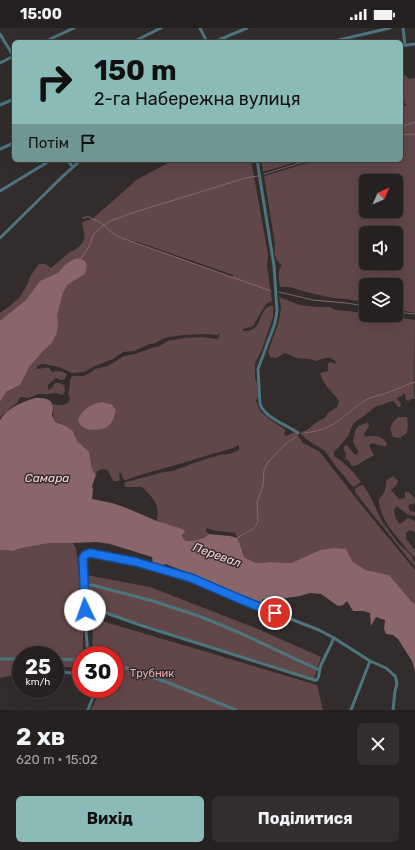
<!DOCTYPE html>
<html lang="uk">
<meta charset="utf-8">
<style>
body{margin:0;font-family:Rubik,sans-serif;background:#322e2e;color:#f1f3f6;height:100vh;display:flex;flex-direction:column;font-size:15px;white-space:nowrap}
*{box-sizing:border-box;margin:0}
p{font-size:13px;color:#a4a3a5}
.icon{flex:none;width:22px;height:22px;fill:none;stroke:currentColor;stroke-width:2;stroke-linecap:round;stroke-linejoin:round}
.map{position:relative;height:682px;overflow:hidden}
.side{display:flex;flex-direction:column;background:#262121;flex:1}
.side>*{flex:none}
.top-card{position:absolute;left:12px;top:12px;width:391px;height:122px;border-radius:6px;box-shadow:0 4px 16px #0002,0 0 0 1px #423e3f;background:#8bbbb9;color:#111;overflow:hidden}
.needle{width:26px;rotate:45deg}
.tools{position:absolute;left:359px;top:146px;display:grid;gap:8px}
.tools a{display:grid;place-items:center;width:44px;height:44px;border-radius:6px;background:#262121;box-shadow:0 4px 16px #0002,0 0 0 1px #423e3f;font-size:20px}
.speed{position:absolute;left:12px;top:618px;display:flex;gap:8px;font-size:20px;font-weight:700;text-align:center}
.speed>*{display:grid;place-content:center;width:52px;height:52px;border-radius:50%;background:#262121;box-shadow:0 4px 16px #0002,0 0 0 1px #423e3f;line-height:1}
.speed small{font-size:10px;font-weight:400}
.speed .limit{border:6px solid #d22;background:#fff;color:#111}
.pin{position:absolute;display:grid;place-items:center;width:34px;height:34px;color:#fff;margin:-17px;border:2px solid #fff;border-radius:50%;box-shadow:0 1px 4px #0007}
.me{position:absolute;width:44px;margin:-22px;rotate:357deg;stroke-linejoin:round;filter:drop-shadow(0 0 3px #0008)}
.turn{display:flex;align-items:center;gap:14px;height:84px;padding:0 16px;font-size:18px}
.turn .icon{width:52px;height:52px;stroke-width:2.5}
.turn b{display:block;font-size:28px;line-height:34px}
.then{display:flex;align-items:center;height:38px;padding:0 16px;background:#0003;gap:8px;font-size:15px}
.round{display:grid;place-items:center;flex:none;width:42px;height:42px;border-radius:6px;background:#322e2e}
.headline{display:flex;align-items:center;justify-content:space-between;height:68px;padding:0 16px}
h1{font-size:24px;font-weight:700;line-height:30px}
.button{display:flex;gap:8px;margin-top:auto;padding:8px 16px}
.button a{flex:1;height:46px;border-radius:6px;background:#8bbbb9;color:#111;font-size:16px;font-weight:700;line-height:46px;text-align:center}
.button a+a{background:#322e2e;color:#f1f3f6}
.status{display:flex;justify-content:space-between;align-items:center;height:28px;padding:0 20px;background:#262121;direction:ltr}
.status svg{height:11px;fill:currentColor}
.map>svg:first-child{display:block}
.green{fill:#624749;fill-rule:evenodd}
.water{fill:#8a6569}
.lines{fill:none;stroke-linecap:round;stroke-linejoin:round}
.stream{stroke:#8a6569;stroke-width:1}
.minor{stroke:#4c7580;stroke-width:3}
.route-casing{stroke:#114b97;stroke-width:10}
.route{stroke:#1a73e8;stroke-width:7}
.labels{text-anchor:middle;stroke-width:3;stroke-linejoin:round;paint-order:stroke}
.park-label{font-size:11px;fill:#ecaab1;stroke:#332c2c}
.water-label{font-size:12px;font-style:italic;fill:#fdd4d7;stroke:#332c2c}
</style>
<div class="status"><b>15:00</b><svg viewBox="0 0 49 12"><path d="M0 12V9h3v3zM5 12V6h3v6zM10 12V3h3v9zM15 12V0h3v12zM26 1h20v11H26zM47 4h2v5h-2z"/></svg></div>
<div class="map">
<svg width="415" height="682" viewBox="0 0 415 682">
<rect width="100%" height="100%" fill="#332c2c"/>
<g class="green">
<path d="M401,47H405L409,51L415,50V285L396,281V257H366V275L346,271L333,270L306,264L290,259H280C279,251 277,244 282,237C274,231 274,226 275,216L264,148L317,132H401V80L407,77L402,73L401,64L403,62H401ZM366,153H396V183H366ZM366,205H396V235H366Z"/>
<path d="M173,132H251L268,226L267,238L272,273L266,276L253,298L243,301V303C246,303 250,303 253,301C262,297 260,277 273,278V289L269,301L262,321L255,336V350L257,356L258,368L256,373C257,375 258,379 260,382C262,386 280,399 285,401V404L284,405L286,408L293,405H296L303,415L320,424L326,432L363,479L415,542V576L412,574L389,547L366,542L353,534L346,521L320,522L291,535L270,534L256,535L244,529L240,516L235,505C225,503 216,504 207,500L206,503L209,506C203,512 194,513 186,513L183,510V501L157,493C160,475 153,470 142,459H125L124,456L126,454L130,453L164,444L173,443L194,435L219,427L229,426L239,422V417L233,420L195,431L190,433L143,446L126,452H124L121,445H119L120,452L117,453H113L108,442L103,441L97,443L96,447L92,441L91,433L77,413L73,403L66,398L55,394C52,386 54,384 53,376C59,378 63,378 69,374L70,370L68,367C69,362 70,357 70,352L72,348H84L90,345L95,341L108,338L124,328L135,326L152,320L160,318L167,313L184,310L202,309L218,311L220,305L217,307L206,306L184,307L168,309L162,311L156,315L150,316L134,323L123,324L113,331L97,337L84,344L72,345L59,339L44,336H41L37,338L36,341C41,341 44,339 49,340L52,344C58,342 61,343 67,346L65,351L61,352L56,350L48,357V362L52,360L55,355H59L64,357L65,362L64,366L61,367L56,365L48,366H38L29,370L20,369L17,375L9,381L6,384L2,387L0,390V374L6,364L20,357L0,317V285L11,277L20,269L27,257L31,247L39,236H45L51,240L71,223H73C86,215 86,208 82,195L85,193L92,191L138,151ZM126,211L141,215L233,247V249Z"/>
<path d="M261,132H303L263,144Z"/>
<path d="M279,269L300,277L317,279H329L336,282L366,285V287H384L415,292L414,367L415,371H411L409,373C405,372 406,369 405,366L404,365L402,368L397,370V371L400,374L401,377L400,379H398L394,374L392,373L375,379L364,388L356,393L353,396L348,408L338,420L334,423V428C345,435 353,443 361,454L354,459L351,457L345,449L337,440L325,423L306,411L300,405L307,402L317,394L325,390L328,385L337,379L339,373C332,362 324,359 320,345L328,343V336L330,334L335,336L336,334C330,327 324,330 316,333C307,329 302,332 294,329C291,328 288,326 285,325L276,330L270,329L268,324L279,293L281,279Z"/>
<path d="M398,389H407L408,398L407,405L400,410L393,409L390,401L393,394Z"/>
<path d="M368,395L369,398L364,406L365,409C374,407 381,407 387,415L386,419L372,415L369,418L374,427L357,437L352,438L349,433L344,430L346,429V425L344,422V418L347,417L354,426L357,427L358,423L353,414C356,403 354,397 368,395Z"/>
<path d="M393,448L398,453L396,458L391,462L399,471L405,470V464H409L415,471V475L408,477L410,483L415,484V488C404,487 405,483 396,478L394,482L396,491L400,496L408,490L413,492L415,493V505L413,503L410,502L406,505V511L415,522V531C402,513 379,494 379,471C385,465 386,461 386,453Z"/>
<path d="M363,457L369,466L383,495L399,516L411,527L415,536V539L355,464V461L359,458Z"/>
<path d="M50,515H73L76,520L83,582V627H81V639H55V627H21V645L0,650V522L13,523L22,520Z"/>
<path d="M86,547L150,559L258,601L321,629L314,651L161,602L86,578Z"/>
<path d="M92,590L317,657L323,682H91L97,669L98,661H115V627H93Z"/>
</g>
<g class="water">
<path d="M78,230L85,233L87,238L85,246L67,257L63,265L57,287L58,294L57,304L52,315L43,323L29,339L20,357L6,364L0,374V293L26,272L40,253L58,245L64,238L72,232Z"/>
<path d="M35,370C43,370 53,370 53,380C53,383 52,385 52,387C52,388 55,393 55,394L66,398L73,403L77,413L89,424L92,441L96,447L92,458L93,461L92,471L112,475L124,479L157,493L183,501L185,504L182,507L183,510L186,513C194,513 203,512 209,506L230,508L237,510L240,516L244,529L256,535L270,534L291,535L320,522L335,520L346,521L353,534L366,542L389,547L412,574L415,576V643L412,633L398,611L393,607L386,606L384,601L385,592L376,589L371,598L370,585L364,583H353L347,573L343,577L338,578L321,566L310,565L300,568L286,570L263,571L261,576L183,543L166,536L162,538L153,536L152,529L110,516L97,514L73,515H50L22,520L13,523L0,522V392C7,380 22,374 35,370Z"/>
<path d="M103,374L112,377L116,382C114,388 113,395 107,399C106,400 102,401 101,401C91,403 83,402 78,393C80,382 93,375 103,374Z"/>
</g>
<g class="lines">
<g class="stream">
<path d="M401,99L415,94"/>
<path d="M401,107L415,106"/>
<path d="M264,146L310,132"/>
<path d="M83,190H84L86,189H90L92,191L98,193L104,197L111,204L119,209L271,263"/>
<path d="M81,231L89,218L94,205L110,193L135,184L246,150L258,148"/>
<path d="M279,264L313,272L346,275L366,278"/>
<path d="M396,284L415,286"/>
<path d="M305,405C322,403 333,398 346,387C353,382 358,376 366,372C372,368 379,368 386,365C396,362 405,357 415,354"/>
<path d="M237,510L254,500L256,497L258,493L257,474L263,458L264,442L269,433L284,417L296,409"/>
</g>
<g class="minor">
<path d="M200,0L207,14"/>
<path d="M403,0L405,17"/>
<path d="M0,6L14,29"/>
<path d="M44,14L74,0"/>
<path d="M133,14L161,0"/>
<path d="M214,14L247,0"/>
<path d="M330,14L390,0"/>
<path d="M401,18L415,16"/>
<path d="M0,35L14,28"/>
<path d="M0,77L14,71"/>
<path d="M0,121L14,115"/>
<path d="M67,132L73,139"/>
<path d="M257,132L274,238L277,283L275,295L258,341L260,376C266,391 286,396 298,405"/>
<path d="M0,163L51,132"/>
<path d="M0,210L62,149L81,132"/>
<path d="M88,627L85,591L83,530L85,527L90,525L135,534L191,550L242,572L319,602L334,610L370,633L386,640L395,648L396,651L397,656L395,663L393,682"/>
<path d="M0,631H14L21,630"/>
<path d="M55,631L81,632"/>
<path d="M115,636L169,655L236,682"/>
<path d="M319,642L238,604L199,588L153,573L92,557L88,558L87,560V574L89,579L140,597L314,652H317C320,647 319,642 321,637C325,628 330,619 334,610"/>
<path d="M55,643L71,645L81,648"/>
<path d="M88,682L94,666L95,661"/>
<path d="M351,682L370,633"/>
</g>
</g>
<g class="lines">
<defs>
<path id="route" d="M85,582L83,530L85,527L90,525L136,534L191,550L242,572L275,585"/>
</defs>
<use href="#route" class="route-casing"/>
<use href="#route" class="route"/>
</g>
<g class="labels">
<g class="park-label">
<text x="152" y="649">Трубник</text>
</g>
<g class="water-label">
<text x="47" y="454">Самара</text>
<text transform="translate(217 527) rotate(20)" y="4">Перевал</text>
</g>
</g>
</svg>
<div class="tools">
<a><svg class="needle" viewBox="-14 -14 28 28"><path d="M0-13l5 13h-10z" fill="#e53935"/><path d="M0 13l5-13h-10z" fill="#a4a3a5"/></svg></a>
<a><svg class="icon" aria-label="sound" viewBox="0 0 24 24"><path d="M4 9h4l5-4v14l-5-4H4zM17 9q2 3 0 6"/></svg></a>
<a><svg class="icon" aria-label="layers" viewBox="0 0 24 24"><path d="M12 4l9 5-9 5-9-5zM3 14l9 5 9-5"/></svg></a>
</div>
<div class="speed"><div>25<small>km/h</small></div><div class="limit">30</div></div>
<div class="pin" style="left:275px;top:585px;background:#d93025"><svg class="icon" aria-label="arrive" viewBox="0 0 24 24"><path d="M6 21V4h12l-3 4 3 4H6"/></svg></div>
<svg class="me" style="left:85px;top:582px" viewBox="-20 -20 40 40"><circle r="19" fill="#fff"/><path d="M0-13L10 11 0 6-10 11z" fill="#1a73e8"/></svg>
<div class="top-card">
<div class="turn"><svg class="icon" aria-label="right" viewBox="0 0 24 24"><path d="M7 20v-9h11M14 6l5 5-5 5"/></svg><div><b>150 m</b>2-га Набережна вулиця</div></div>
<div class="then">Потім<svg class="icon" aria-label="arrive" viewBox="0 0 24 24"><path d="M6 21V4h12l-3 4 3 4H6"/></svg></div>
</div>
</div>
<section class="side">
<div class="headline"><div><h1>2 хв</h1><p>620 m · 15:02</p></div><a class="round"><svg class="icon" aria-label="close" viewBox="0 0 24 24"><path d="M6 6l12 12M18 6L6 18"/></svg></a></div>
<div class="button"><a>Вихід</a><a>Поділитися</a></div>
</section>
